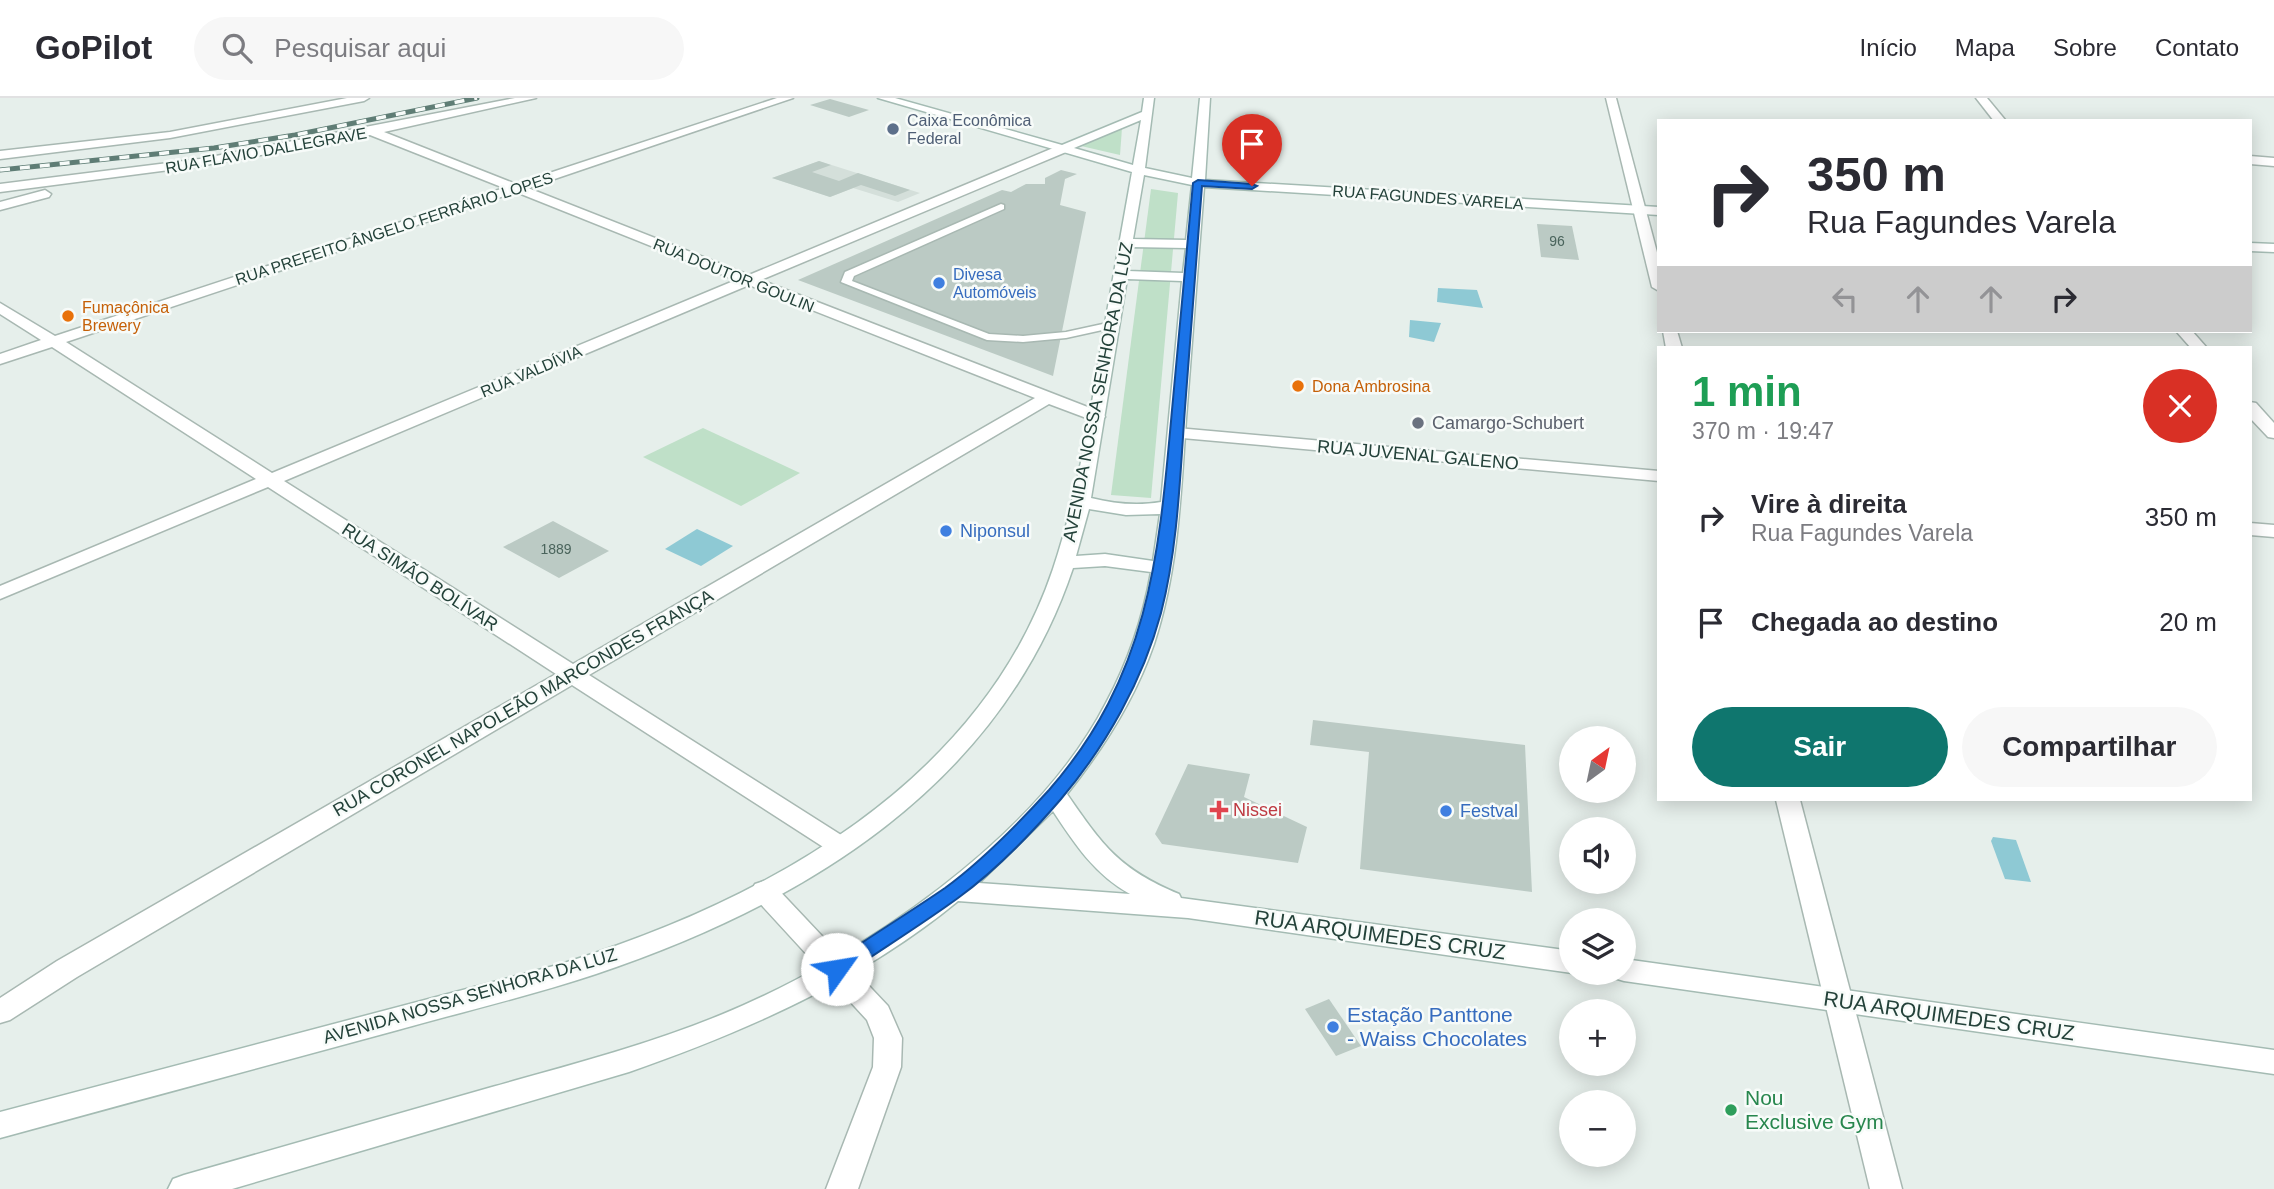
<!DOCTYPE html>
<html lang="pt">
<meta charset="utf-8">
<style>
body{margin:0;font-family:Arial,sans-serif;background:#f7f7f7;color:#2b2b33;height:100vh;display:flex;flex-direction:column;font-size:26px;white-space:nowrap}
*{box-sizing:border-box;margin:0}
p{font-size:23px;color:#7c7c81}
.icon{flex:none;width:38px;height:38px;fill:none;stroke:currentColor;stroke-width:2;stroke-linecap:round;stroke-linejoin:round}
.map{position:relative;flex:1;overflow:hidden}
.side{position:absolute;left:1657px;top:248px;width:595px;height:455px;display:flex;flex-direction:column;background:#fff;border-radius:0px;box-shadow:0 4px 18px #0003}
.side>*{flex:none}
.top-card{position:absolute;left:1657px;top:21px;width:595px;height:214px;border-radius:0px;box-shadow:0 4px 18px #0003;background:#fff;color:#2b2b33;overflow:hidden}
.needle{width:46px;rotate:33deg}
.fabs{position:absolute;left:1559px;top:628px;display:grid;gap:14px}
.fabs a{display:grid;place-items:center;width:77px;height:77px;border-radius:50%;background:#fff;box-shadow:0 4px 18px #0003;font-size:35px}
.pin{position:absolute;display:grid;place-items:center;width:60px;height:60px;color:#fff;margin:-72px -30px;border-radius:50% 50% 50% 0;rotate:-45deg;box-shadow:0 0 7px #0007}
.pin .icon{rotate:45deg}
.me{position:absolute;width:77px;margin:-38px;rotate:58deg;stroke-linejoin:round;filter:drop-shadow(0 0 5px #0008)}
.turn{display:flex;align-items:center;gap:24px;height:147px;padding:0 35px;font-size:32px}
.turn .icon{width:91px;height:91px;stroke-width:2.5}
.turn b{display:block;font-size:49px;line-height:60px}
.lanes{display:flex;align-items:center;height:66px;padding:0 35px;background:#0003;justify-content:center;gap:35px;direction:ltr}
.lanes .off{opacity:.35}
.round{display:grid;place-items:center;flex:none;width:74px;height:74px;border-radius:37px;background:#f7f7f7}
.overview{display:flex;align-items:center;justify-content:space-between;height:119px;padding:0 35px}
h1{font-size:42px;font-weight:800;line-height:52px;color:#1e9e55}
.button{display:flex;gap:14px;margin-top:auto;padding:14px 35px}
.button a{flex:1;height:80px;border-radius:42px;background:#0f766e;color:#fff;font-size:28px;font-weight:800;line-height:80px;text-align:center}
.button a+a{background:#f7f7f7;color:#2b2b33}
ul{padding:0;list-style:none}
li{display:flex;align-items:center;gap:21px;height:105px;padding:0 35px}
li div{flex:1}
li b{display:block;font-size:26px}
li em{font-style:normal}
header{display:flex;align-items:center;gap:42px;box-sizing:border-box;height:98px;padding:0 35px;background:#fff;border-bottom:2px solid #e1e1e2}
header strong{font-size:33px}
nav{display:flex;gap:38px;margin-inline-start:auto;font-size:24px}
.search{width:490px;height:63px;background:#f7f7f7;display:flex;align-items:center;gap:18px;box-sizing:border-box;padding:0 24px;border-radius:38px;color:#7c7c81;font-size:26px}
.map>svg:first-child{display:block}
.built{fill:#d4dfda}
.green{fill:#bfe0c8}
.water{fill:#8ec9d4}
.building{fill:#bbcac4}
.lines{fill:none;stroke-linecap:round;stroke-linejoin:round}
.lane-casing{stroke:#a8b8b2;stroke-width:3}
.street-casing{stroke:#a8b8b2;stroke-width:3}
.secondary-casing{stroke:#a4bbb3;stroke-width:3}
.lane{fill:#fff;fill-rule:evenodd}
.street{fill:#fff;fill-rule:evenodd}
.secondary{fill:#fff;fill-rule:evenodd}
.rail-casing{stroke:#5f7d75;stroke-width:5}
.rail{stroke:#f7fbf9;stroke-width:3.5;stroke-dasharray:10;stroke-linecap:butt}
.route{fill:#1a73e8;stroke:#114b97;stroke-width:2}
.service-dot{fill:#5c6f8a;stroke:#f7fbf9;stroke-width:2.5}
.shop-dot{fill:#3f7fe0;stroke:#f7fbf9;stroke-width:2.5}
.food-dot{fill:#e8710a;stroke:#f7fbf9;stroke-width:2.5}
.worship-dot{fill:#6b7280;stroke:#f7fbf9;stroke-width:2.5}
.health-dot{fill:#e0444e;stroke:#f7fbf9;stroke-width:2.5}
.leisure-dot{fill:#2e9e5b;stroke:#f7fbf9;stroke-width:2.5}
.labels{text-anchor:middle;stroke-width:5;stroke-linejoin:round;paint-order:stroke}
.number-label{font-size:14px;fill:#4a645c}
.far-service-label{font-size:16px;fill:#4e5e75;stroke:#f7fbf9;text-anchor:start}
.far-street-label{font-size:16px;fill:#24423a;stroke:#f7fbf9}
.far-shop-label{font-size:16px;fill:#366cbe;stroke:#f7fbf9;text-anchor:start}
.far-food-label{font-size:16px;fill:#c56008;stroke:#f7fbf9;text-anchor:start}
.street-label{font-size:18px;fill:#24423a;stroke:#f7fbf9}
.worship-label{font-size:18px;fill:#5b616d;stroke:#f7fbf9;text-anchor:start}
.shop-label{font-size:18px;fill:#366cbe;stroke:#f7fbf9;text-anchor:start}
.health-label{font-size:18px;fill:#be3a42;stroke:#f7fbf9;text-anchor:start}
.near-street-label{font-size:21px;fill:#24423a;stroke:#f7fbf9}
.near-shop-label{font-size:21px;fill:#366cbe;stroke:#f7fbf9;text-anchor:start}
.near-leisure-label{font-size:21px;fill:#27864d;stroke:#f7fbf9;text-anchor:start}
</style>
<header>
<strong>GoPilot</strong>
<div class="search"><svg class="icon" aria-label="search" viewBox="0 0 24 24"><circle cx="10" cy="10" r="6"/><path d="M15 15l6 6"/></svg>Pesquisar aqui</div>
<nav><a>Início</a><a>Mapa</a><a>Sobre</a><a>Contato</a></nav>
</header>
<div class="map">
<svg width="2274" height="1091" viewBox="0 0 2274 1091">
<rect width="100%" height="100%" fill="#e6efeb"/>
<path class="built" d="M819,63L920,95L898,104L853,90L830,99L772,80Z"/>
<g class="green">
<path d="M1122,30L1120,57L1081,48Z"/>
<path d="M1151,91L1178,95L1151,400L1111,397Z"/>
<path d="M703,330L800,375L741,408L643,359Z"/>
</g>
<g class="water">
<path d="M1438,190L1477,192L1483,210L1437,204Z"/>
<path d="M1410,222L1441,225L1434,244L1409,239Z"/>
<path d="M697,431L733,448L701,468L665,451Z"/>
<path d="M1993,739L2016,742L2031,784L2005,781L1991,743Z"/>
</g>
<g class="building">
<path d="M830,1L869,12L849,19L810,7Z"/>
<path d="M819,63L831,67L812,74L839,83L858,75L910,92L895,98L861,87L830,99L772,80Z"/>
<path d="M1061,72L1077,76L1065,81L1060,107L1086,114L1053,278L798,182L1002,92L1011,94L1026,86H1045V80Z"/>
<path d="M1537,126L1572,128L1579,162L1541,159Z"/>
<path d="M553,423L609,453L559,480L503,449Z"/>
<path d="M1313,622L1525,647L1532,794L1360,771L1369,654L1310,647Z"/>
<path d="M1188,666L1250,676L1244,699L1307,729L1298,765L1162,746L1155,736Z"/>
<path d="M1329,901L1361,948L1336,958L1305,911Z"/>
</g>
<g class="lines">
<defs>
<path id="lane" d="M1001,106L1004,107V111L854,178L852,183L989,236L1023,238L1066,234L1112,224L1116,225V229L1066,240L1023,244L987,242L841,184L845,174Z"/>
<g id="street">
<path d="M347,0H369L364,3L170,40L0,61V53L170,34Z"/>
<path d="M515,0H536L384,34L516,86L777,0H793L528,90L749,177L1058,48H1066V54L761,182L1103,315L1105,319L1097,324L1049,306L589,577L849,742L852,748L849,754L840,757L831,754L572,587L77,879L10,922L0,925V900L57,863L556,576L268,389L0,501V488L256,381L52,249L0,266V256L41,242L0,216V205L55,238L504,90L370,37L200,68L0,94V86L200,61ZM516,94L736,182L272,375L66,244ZM749,187L1035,300L573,566L284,383Z"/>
<path d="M1606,0H1616L1659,162V193L1652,189Z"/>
<path d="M1976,0H1987L2006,23H1994Z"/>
<path d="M2250,58L2274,60V68L2250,66Z"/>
<path d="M45,92L51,96L49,99L0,112V104Z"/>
<path d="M1663,233H1677L1682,250H1666Z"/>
<path d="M2176,233H2192L2207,250H2191Z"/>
<path d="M2250,304L2256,305L2274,325V340L2268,339L2250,320Z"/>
<path d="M1177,330L1659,373V383L1171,339L1168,335Z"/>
<path d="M2250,425L2274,427V439L2250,437Z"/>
<path d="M1776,702H1800L1902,1091H1870Z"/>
<path d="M764,783L773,786L888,908L902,940L901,969L858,1091H826L873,969L874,940L867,922L755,800L751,793L755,786Z"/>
</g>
<g id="secondary">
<path d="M878,0H895L1062,47L1142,14L1144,0H1154L1145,70L1192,80L1200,0H1210L1205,82L1659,109V117L1204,89C1198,166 1192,244 1186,321C1181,396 1178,474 1154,546C1135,601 1103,651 1067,696C1103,748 1119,771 1179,796L1181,800L1572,853V875L1188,820L958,803C861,883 746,933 629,974L232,1091H168L173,1081L184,1077C287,1048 389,1018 492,989C570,967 648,947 723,916C861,859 1036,741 1106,605C1128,564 1143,520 1151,474L1105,468L1073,470C1000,688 804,806 596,876C530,898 461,914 394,933C263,969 131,1004 0,1040V1014L561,866C765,803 981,685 1053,471C1078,396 1090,319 1102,242C1112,185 1122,131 1132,74ZM1141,22L1133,67L1074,50ZM1144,77L1192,87L1186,142L1133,141ZM1132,149L1186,150L1183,175L1128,173ZM1127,181L1182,183L1161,404C1137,408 1115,406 1091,400ZM1089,411L1126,417L1160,416L1153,463L1105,456L1076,458ZM1053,713C1074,745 1095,777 1130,796L979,785Z"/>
<path d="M2250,145L2274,146V154L2250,153Z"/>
<path d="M1624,861L2274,952V976L1624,883L1614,880L1612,875H1624Z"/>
</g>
</defs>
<use href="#lane" class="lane-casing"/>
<use href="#street" class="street-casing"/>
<use href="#secondary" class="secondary-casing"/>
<use href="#lane" class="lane"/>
<use href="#street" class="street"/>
<use href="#secondary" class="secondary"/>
<defs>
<path id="rail" d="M0,72L214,50L295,37L477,0"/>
</defs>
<use href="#rail" class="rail-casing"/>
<use href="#rail" class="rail"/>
</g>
<path class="route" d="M1198,82L1252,86L1257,88L1252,91L1202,88C1196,162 1191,236 1185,310C1180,378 1178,449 1161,515C1143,582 1106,648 1061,701C1031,736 995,773 958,800C921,827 882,851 844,877L837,879L830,877L827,871L830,866C868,840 907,816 945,790C982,763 1018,726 1049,692C1150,576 1159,457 1172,312C1179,236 1186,161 1193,85Z"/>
<circle class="service-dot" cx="893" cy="31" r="7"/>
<g class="shop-dot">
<circle cx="939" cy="185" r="7"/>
<circle cx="946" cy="433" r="7"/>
<circle cx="1446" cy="713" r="7"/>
<circle cx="1333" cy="929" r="7"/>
</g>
<g class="food-dot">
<circle cx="68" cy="218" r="7"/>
<circle cx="1298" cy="288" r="7"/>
</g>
<circle class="worship-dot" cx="1418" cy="325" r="7"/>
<path class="health-dot" d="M1215.5 701.5h7v7h7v7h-7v7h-7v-7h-7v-7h7z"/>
<circle class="leisure-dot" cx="1731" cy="1012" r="7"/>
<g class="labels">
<g class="number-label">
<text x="1557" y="148">96</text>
<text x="556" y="456">1889</text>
</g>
<g class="far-service-label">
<text x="907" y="28">Caixa Econômica<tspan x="907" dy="18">Federal</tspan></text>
</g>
<g class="far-street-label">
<text transform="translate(266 52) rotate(-10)" y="6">RUA FLÁVIO DALLEGRAVE</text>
<text transform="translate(1428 99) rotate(4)" y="6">RUA FAGUNDES VARELA</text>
<text transform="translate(394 130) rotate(-18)" y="6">RUA PREFEITO ÂNGELO FERRÁRIO LOPES</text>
<text transform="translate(734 177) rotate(22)" y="6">RUA DOUTOR GOULIN</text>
<text transform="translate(531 273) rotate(-23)" y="6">RUA VALDÍVIA</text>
</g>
<g class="far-shop-label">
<text x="953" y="182">Divesa<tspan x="953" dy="18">Automóveis</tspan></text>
</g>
<g class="far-food-label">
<text x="82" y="215">Fumaçônica<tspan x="82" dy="18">Brewery</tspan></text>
<text x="1312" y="294">Dona Ambrosina</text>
</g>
<g class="street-label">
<text transform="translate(1098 294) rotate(-79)" y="6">AVENIDA NOSSA SENHORA DA LUZ</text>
<text transform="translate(1418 357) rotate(5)" y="6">RUA JUVENAL GALENO</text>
<text transform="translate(420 479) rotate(33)" y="6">RUA SIMÃO BOLÍVAR</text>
<text transform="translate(523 605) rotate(-30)" y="6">RUA CORONEL NAPOLEÃO MARCONDES FRANÇA</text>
<text transform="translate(470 898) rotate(-16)" y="6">AVENIDA NOSSA SENHORA DA LUZ</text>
</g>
<g class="worship-label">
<text x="1432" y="331">Camargo-Schubert</text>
</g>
<g class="shop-label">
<text x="960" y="439">Niponsul</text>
<text x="1460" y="719">Festval</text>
</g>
<g class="health-label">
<text x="1233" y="718">Nissei</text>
</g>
<g class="near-street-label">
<text transform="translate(1380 837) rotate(8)" y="7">RUA ARQUIMEDES CRUZ</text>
<text transform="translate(1949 918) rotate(8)" y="7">RUA ARQUIMEDES CRUZ</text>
</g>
<g class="near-shop-label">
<text x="1347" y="924">Estação Panttone<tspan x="1347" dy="24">- Waiss Chocolates</tspan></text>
</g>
<g class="near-leisure-label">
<text x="1745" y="1007">Nou<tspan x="1745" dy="24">Exclusive Gym</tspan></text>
</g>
</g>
</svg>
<div class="fabs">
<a><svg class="needle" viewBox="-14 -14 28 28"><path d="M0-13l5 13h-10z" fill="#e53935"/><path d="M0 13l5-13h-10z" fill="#7c7c81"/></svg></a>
<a><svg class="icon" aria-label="sound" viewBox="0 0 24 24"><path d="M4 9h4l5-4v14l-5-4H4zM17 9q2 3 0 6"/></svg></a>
<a><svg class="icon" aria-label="layers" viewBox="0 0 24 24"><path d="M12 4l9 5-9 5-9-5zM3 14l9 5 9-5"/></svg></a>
<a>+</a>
<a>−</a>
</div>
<div class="pin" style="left:1252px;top:88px;background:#d93025"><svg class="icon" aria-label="arrive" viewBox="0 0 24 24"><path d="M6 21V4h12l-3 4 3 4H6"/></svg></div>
<svg class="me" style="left:837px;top:871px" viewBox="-20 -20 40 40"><circle r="19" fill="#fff"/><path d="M0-13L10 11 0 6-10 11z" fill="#1a73e8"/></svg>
<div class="top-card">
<div class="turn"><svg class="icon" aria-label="right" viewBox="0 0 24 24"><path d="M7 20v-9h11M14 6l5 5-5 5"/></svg><div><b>350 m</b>Rua Fagundes Varela</div></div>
<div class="lanes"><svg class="icon off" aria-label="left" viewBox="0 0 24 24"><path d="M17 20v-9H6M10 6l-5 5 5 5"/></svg><svg class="icon off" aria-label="ahead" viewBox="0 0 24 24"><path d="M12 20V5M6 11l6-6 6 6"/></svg><svg class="icon off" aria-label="ahead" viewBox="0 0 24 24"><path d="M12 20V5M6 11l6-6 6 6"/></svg><svg class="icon" aria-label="right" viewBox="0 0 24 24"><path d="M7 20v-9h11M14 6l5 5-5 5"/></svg></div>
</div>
<section class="side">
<div class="overview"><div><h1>1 min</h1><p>370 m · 19:47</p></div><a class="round" style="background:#d93025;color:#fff"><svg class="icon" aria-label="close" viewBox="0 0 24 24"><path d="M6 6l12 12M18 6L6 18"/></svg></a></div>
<ul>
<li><svg class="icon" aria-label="right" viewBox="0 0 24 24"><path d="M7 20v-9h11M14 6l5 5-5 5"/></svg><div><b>Vire à direita</b><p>Rua Fagundes Varela</p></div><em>350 m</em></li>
<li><svg class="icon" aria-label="arrive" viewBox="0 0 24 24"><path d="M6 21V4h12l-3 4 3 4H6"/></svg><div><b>Chegada ao destino</b></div><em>20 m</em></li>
</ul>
<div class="button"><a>Sair</a><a>Compartilhar</a></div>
</section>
</div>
